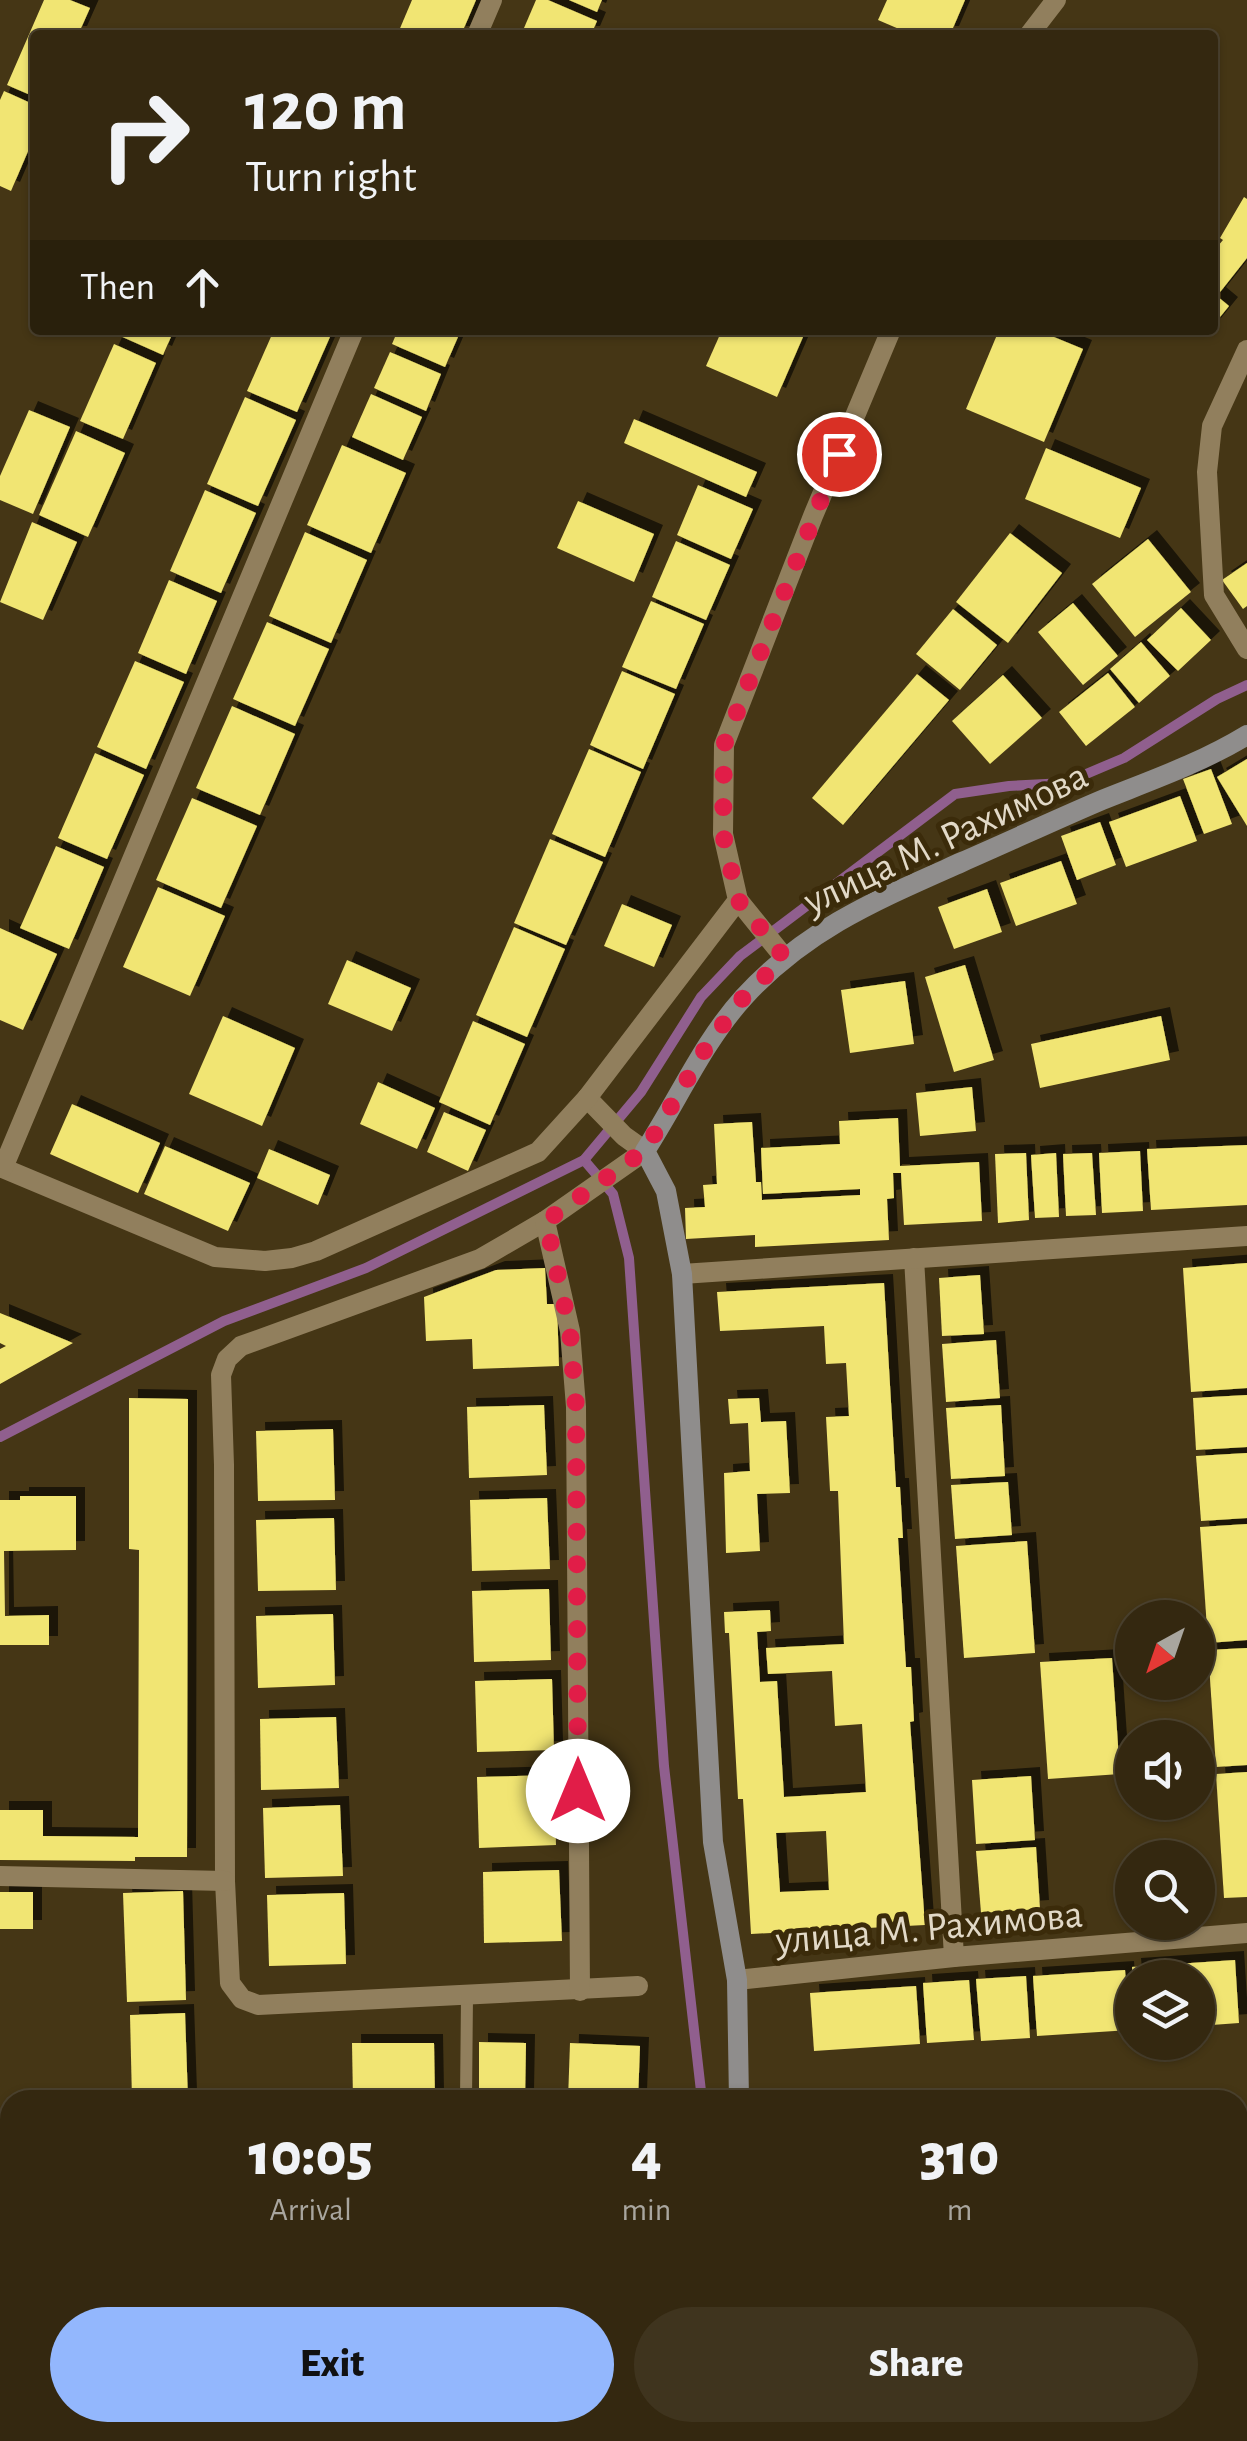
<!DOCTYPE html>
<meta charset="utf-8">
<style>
body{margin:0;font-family:"Alegreya Sans",sans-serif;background:#3f341e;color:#f1f3f6;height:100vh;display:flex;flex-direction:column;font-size:38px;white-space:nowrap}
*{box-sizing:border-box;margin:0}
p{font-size:32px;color:#a9a69f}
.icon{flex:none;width:55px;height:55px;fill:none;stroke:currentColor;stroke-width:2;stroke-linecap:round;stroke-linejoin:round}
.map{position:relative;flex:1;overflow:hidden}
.panel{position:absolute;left:0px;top:2090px;width:1248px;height:352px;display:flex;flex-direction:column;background:#342810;border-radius:30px 30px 0 0;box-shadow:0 2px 8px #0004,0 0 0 2px #4e4430}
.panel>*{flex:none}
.banner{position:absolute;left:30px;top:30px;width:1188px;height:305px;border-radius:10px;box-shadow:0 2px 8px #0004,0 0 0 2px #4e4430;background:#342810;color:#f1f3f6;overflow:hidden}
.needle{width:65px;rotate:220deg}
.buttons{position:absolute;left:1115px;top:1600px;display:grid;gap:20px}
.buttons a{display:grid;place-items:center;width:100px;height:100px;border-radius:50%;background:#342810;box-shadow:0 2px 8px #0004,0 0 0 2px #4e4430;font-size:50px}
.pin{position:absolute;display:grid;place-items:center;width:85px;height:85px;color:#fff;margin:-42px;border:5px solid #fff;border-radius:50%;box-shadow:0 2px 10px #0007}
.me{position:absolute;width:110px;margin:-55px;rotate:0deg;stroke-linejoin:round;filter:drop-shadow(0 0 8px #0008)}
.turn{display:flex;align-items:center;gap:35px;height:210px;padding:0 50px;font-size:45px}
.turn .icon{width:130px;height:130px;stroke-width:2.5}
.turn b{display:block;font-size:70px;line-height:85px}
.then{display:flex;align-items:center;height:95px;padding:0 50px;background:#0003;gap:20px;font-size:38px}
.eta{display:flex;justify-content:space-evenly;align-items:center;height:170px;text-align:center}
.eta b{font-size:60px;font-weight:800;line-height:70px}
.action{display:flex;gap:20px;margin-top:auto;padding:20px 50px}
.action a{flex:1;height:115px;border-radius:60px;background:#93b7fd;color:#111;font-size:40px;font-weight:800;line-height:115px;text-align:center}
.action a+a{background:#3f341e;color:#f1f3f6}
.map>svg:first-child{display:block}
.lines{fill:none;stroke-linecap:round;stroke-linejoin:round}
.stream{stroke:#905f8e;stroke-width:10}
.building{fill:#f1e573;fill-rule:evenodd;filter:url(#shadow)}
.lane{stroke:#917f5d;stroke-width:12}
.street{stroke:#917f5d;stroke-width:20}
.secondary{stroke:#8f8d8c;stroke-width:20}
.route{stroke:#e11d48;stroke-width:18;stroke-dasharray:0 32.4}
.labels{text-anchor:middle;stroke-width:10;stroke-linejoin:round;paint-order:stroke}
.street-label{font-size:40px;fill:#e2d9c7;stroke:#3b2b0a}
</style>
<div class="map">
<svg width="1247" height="2441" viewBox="0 0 1247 2441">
<defs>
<filter id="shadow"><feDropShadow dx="9" dy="-9" stdDeviation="0" flood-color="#0009"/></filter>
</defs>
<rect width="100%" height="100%" fill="#453615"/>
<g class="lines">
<g class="stream">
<path d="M584,1160L613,1194L629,1258L664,1766L702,2100"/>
<path d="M0,1437L224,1321L366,1268L584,1160L641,1092L701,997L740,956L955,794L1009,786L1065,783L1124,758L1217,699L1247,685"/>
<path d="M659,2441L660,2432"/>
</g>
</g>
<g class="building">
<path d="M44,0H70L90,8L78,35H35V97L7,85Z"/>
<path d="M412,0H476L461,35H402L398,33Z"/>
<path d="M536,0H548L597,21L591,35H521Z"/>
<path d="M569,0H602L597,12Z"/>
<path d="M887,0H965L950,35H913L878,20Z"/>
<path d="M4,91L35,105V135L11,191L0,186V100Z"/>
<path d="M1244,197L1247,199V258L1217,296L1229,306L1212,327V253L1223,240L1220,238Z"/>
<path d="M120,330H174L163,355L118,335Z"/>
<path d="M274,330H333L297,412L247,391Z"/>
<path d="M398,330H461L445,367L392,344Z"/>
<path d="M722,330H806L777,397L706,366Z"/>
<path d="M999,330H1037L1083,349L1044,442L966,409Z"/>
<path d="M114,344L156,363L123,439L80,421Z"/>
<path d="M390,352L441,374L426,411L374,388Z"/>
<path d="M371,394L422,417L403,460L352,437Z"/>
<path d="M245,397L296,420L258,506L207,484Z"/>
<path d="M29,410L70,427L33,514L0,500V476Z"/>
<path d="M634,419L757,472L746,497L624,443Z"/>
<path d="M76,431L125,453L88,537L39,515Z"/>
<path d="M342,445L406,473L371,553L307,525Z"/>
<path d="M1046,448L1141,488L1120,538L1025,499Z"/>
<path d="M698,485L753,509L731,559L677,535Z"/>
<path d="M205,490L256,513L221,593L170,571Z"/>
<path d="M578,501L654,534L634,582L557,548Z"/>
<path d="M32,522L77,542L43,620L0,602Z"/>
<path d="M305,532L367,560L331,643L269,616Z"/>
<path d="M1010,533L1062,573L1008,643L956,602Z"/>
<path d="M1148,539L1191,592L1135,637L1092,584Z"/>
<path d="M676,541L730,565L706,620L652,597Z"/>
<path d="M1247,563V606L1243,609L1222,580Z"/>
<path d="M169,580L217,601L186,674L138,653Z"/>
<path d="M651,601L704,624L676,689L622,667Z"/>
<path d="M1073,603L1118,656L1083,685L1038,632Z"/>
<path d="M1181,608L1211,640L1178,671L1147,640Z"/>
<path d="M953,609L997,645L960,690L916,654Z"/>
<path d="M267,622L329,649L295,726L233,699Z"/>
<path d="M1141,642L1170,676L1139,703L1110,669Z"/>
<path d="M135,661L184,682L146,769L97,747Z"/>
<path d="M622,671L675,694L643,769L590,745Z"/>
<path d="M1108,673L1135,707L1086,746L1059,712Z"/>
<path d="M917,674L949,700L843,825L812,798Z"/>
<path d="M1003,675L1042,718L990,764L952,721Z"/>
<path d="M232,706L295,734L260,815L196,788Z"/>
<path d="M589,749L641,772L605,857L552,834Z"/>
<path d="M95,753L144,775L107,859L58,838Z"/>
<path d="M1247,759V826L1217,777Z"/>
<path d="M1211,769L1232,824L1204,834L1183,779Z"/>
<path d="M1180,796L1197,841L1126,867L1109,822Z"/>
<path d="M192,798L257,826L221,908L156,880Z"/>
<path d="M1100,822L1116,865L1077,880L1061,836Z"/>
<path d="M550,839L603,862L566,945L514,923Z"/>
<path d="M56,846L104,867L69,949L20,928Z"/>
<path d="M1061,861L1077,904L1016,926L1000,883Z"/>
<path d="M158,887L225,916L190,996L123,967Z"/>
<path d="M987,889L1002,932L954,949L938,907Z"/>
<path d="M622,904L672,925L654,967L604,946Z"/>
<path d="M514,927L565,949L527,1037L476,1015Z"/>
<path d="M0,928L57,954L23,1030L0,1020Z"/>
<path d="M347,960L411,988L392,1031L328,1004Z"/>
<path d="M965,965L994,1060L954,1072L925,977Z"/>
<path d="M905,981L914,1044L850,1053L841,990Z"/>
<path d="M223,1016L295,1048L262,1126L189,1094Z"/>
<path d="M1161,1016L1170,1060L1040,1088L1031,1044Z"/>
<path d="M473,1021L525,1044L490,1125L439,1102Z"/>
<path d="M378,1082L435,1108L417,1149L360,1124Z"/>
<path d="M972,1087L976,1131L920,1136L916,1093Z"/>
<path d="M72,1104L160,1143L138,1193L50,1154Z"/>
<path d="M444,1112L486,1130L468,1171L427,1152Z"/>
<path d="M898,1118L900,1166L979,1162L982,1221L904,1225L901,1173H893L894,1198L887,1199L889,1240L755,1247V1235L686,1239L685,1208L705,1207L703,1185L717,1184L714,1124L752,1122L756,1182H761L762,1200L860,1195V1189L763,1194L761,1148L840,1144L839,1121Z"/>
<path d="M1247,1145V1205L1151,1210L1147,1149Z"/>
<path d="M165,1146L250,1183L228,1231L144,1194Z"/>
<path d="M269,1149L330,1175L318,1205L257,1178Z"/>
<path d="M1140,1151L1143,1211L1102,1213L1099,1153Z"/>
<path d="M1026,1153L1029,1220L998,1223L995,1154Z"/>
<path d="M1056,1153L1059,1217L1035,1218L1031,1155Z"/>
<path d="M1092,1153L1096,1215L1066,1216L1063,1154Z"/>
<path d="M1247,1263V1388L1191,1392L1183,1268Z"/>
<path d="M545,1268L547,1304H557L559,1366L473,1369L472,1339L426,1341L424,1297L496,1270Z"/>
<path d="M980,1275L984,1334L942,1336L939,1278Z"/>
<path d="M884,1283L896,1487H900L903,1538H898L906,1667H911L914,1721L910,1722L925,1925L751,1934L743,1799H738L729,1633H725L724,1612L770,1610L771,1631L757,1632L760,1682L777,1681L784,1797L866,1792L862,1724L835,1726L832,1671L768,1674L766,1648L844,1644L838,1491H830L826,1417L849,1416L846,1363L826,1364L824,1326L720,1331L717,1292ZM826,1831L829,1890L780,1892L776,1833Z"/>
<path d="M0,1313L73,1343L0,1384V1349L6,1346L0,1343Z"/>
<path d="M996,1340L1000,1398L946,1402L942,1344Z"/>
<path d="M1247,1395V1447L1196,1450L1193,1398Z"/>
<path d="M129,1398L188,1399L187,1857H135V1861L0,1860V1810H43V1836L138,1837L139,1550L129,1549Z"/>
<path d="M759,1398L761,1422L786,1421L790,1493L757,1494L760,1551L726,1553L724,1473L750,1471L748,1423L730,1424L728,1399Z"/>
<path d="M544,1405L547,1475L469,1478L467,1407Z"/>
<path d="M1001,1405L1005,1476L951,1479L946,1408Z"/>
<path d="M333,1429L335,1500L258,1501L256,1431Z"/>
<path d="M1247,1453V1518L1201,1521L1196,1456Z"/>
<path d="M1008,1482L1012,1535L955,1539L951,1485Z"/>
<path d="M20,1496H76V1550L4,1551L5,1616L49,1615V1645H0V1500H20Z"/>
<path d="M547,1498L550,1569L472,1571L470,1500Z"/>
<path d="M334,1518L336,1590L258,1591L256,1520Z"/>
<path d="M1247,1524V1640L1208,1643L1200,1527Z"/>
<path d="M1027,1541L1035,1653L964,1658L956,1546Z"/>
<path d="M549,1589L551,1660L474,1662L472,1591Z"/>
<path d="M333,1614L335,1685L258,1688L256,1616Z"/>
<path d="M1247,1648V1765L1216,1767L1208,1650Z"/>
<path d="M1112,1658L1120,1774L1048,1779L1040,1662Z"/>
<path d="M552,1679L554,1750L477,1752L475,1681Z"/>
<path d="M336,1717L339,1788L261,1790L260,1719Z"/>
<path d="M1247,1772V1897L1224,1898L1216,1774Z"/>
<path d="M554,1775L556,1845L479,1848L477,1777Z"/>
<path d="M1031,1776L1035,1840L976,1844L972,1780Z"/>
<path d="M340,1805L343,1876L265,1878L263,1808Z"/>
<path d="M1036,1847L1040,1909L981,1913L976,1851Z"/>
<path d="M559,1870L562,1941L484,1943L483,1872Z"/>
<path d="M183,1891L186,2000L127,2002L123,1893Z"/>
<rect x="0" y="1892" width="33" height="37"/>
<path d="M344,1893L346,1964L269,1966L267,1895Z"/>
<path d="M1235,1960L1239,2023L1198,2026V1978H1133L1132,1967Z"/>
<path d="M1125,1970L1130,2030L1037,2036L1033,1976Z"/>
<path d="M1026,1976L1030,2038L981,2041L976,1979Z"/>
<path d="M969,1980L974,2040L927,2043L923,1983Z"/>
<path d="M916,1986L920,2044L814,2051L810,1993Z"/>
<path d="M185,2013L188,2100H132L130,2015Z"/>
<path d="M479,2042L526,2043L525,2100H479Z"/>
<path d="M352,2043H434L435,2100H353Z"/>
<path d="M570,2043L640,2046L638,2100H568Z"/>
<path d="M10,2109V2155L0,2156V2110Z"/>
<path d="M1247,2230V2312L1238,2313V2231Z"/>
<path d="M774,2432H836L837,2441H774Z"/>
<path d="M860,2432H936V2441H861Z"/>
<path d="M943,2432H1055V2441H944Z"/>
<rect x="1062" y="2432" width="45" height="9"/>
<path d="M1115,2432H1162L1163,2441H1115Z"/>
</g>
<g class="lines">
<path class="lane" d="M466,2100L467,1996"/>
<g class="street">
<path d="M477,35L492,0"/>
<path d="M1029,35L1056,0"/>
<path d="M1247,350L1212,426L1207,472L1214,595L1247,649"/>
<path d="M738,900L784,957"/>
<path d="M587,1098L624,1136L645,1151L545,1221L480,1259L241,1346L227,1359L221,1375L224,1465L225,1881L230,1983L242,1999L258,2005L638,1986"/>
<path d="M0,1167L215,1257L265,1261L292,1258L316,1251L538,1152L587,1098L738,900L723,834L724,745L813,516L891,330"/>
<path d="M3,1168L354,330"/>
<path d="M545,1221L570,1331L576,1407L580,1991"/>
<path d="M914,1258L954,1957"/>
<path d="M682,1274L1247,1236"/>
<path d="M0,1876L225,1881"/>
<path d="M737,1980L954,1957L1247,1933"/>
<path d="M0,2248L10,2245"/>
<path d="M1238,2340H1247"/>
</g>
<g class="secondary">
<path d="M739,2100L737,1980L713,1842L682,1274L666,1191L645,1151C678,1100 703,1042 744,997C807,928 879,899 962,862C1008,842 1055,820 1102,800C1152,780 1201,763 1247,735"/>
<path d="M696,2441L698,2432"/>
</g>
</g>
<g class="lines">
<path class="route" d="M578,1791L576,1407L570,1331L546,1221L645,1150L707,1046L742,999L784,957L738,900L723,834L724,745L839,454"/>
</g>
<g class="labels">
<g class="street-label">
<text transform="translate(945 837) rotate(-25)" y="14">улица М. Рахимова</text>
<text transform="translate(929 1926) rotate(-5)" y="14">улица М. Рахимова</text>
</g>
</g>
</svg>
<div class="buttons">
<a><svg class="needle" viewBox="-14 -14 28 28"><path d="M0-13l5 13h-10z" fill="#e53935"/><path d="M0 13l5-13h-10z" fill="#a9a69f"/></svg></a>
<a><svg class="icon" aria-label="sound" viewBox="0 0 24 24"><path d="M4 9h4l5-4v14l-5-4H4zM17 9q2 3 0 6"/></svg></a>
<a><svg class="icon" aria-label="search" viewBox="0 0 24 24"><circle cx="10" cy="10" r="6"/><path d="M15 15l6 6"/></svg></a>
<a><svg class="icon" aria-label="layers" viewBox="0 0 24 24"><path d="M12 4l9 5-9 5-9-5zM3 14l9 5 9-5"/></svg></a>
</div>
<div class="pin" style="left:839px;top:454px;background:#d93025"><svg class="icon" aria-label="arrive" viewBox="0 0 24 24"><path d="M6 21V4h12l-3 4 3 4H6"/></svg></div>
<svg class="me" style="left:578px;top:1791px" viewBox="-20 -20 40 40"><circle r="19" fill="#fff"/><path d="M0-13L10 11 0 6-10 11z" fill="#e11d48"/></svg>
<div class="banner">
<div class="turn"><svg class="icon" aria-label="right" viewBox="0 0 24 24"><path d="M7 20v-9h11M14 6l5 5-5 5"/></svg><div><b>120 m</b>Turn right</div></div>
<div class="then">Then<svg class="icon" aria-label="ahead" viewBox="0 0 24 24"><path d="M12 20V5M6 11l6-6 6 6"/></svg></div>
</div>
<section class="panel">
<div class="eta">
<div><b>10:05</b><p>Arrival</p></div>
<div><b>4</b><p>min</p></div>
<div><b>310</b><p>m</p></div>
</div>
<div class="action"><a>Exit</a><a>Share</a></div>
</section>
</div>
